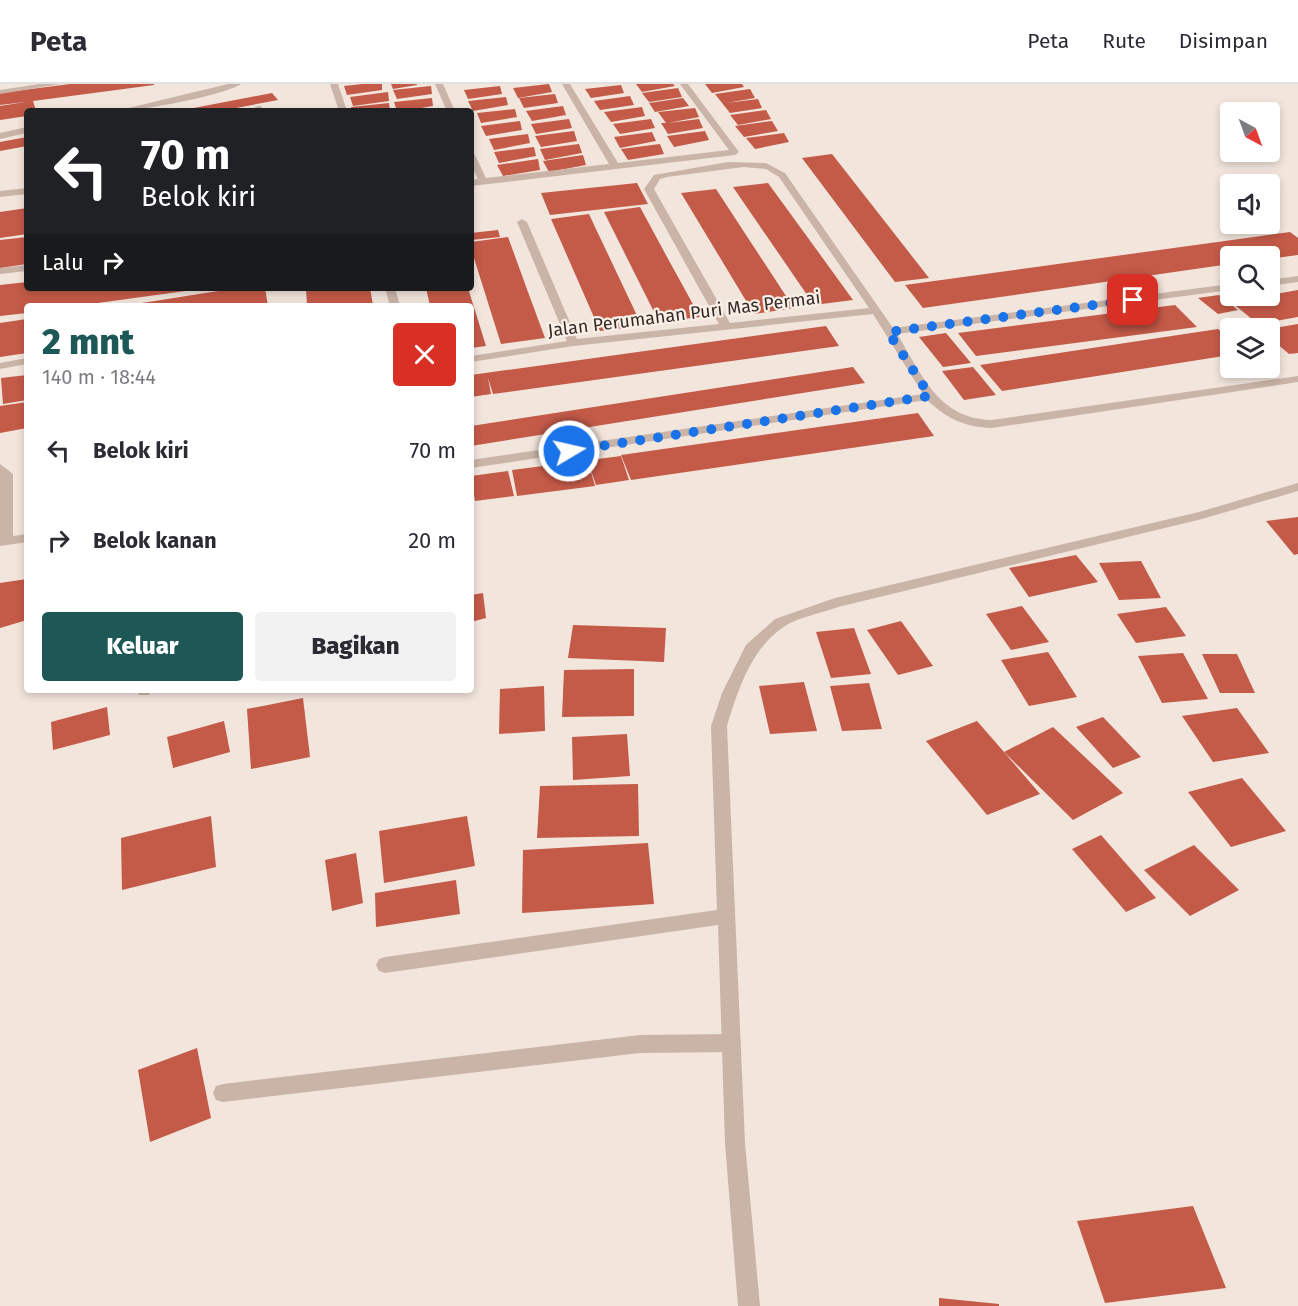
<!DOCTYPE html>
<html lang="id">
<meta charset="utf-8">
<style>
body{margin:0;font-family:"Fira Sans",sans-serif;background:#f2f2f3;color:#2b2b33;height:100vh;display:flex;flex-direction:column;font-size:22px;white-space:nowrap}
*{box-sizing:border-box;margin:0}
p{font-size:20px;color:#7c7c81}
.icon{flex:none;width:33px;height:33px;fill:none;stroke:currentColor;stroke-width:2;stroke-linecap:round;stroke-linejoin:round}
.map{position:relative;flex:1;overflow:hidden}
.side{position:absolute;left:24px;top:219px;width:450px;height:390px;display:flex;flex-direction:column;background:#fff;border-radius:6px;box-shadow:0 3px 9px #0003}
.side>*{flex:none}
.top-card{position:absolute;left:24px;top:24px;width:450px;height:183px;border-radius:6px;box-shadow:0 3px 9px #0003;background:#202124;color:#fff;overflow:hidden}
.needle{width:39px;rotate:139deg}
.tools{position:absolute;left:1220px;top:18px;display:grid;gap:12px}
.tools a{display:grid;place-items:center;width:60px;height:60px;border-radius:6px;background:#fff;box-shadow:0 3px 9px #0003;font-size:30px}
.pin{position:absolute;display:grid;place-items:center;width:51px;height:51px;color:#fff;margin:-26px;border-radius:12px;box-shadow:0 3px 9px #0006}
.me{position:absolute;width:66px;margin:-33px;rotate:81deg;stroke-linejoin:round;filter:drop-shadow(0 0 4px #0008)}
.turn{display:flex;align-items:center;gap:21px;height:126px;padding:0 18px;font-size:27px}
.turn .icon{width:78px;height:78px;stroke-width:2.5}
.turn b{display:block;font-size:42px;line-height:51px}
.then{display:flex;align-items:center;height:57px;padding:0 18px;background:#0003;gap:12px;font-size:22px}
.round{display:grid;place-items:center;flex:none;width:63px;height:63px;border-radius:6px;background:#f2f2f3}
.head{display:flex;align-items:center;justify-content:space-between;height:102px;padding:0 18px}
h1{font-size:36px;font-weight:800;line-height:45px;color:#1e5856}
.action{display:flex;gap:12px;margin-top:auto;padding:12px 18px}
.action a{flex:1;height:69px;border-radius:6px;background:#1e5856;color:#fff;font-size:24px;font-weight:800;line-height:69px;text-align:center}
.action a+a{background:#f2f2f3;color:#2b2b33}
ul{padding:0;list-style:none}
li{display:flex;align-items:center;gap:18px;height:90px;padding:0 18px}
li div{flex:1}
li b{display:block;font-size:22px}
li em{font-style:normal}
header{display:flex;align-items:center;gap:36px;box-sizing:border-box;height:84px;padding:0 30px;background:#fff;border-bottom:2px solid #e1e1e2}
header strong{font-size:28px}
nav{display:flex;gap:33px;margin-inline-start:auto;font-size:21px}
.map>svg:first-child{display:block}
.building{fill:#c45a48}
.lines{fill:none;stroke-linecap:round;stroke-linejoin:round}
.lane{fill:#cab4a8;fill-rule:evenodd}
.street{fill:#cab4a8;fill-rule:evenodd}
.route{stroke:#1a73e8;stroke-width:10;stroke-dasharray:0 18}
.labels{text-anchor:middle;stroke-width:4.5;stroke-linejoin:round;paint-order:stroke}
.far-street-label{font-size:18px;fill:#372b28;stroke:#f9f0e8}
</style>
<header>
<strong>Peta</strong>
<nav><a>Peta</a><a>Rute</a><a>Disimpan</a></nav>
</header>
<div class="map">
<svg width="1298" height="1222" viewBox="0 0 1298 1222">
<rect width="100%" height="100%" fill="#f2e5dc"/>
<g class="building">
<path d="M70,0H154V1L33,17L36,27H27V32L0,36V22L25,18L0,21V9Z"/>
<path d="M362,0H382V6L347,11L344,2Z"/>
<path d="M391,0H417V1L393,5Z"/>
<path d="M549,0L552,8L518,14L513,4Z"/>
<path d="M636,0H673L675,2L642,8Z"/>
<path d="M705,0H742L744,3L712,9Z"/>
<path d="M621,1L624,9L591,14L585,5Z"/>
<path d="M431,2L432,10L397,15L393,6Z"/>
<path d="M500,2L502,10L468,15L464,6Z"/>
<path d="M678,4L682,13L649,18L642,9Z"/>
<path d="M750,5L755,14L726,19L758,15L762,24L730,29L715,10Z"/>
<path d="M388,8L389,17L353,22L350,13Z"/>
<path d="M272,9L278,16L220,27H178Z"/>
<path d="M555,10L558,19L524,24L519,14Z"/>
<path d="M630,12L634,21L600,26L594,17Z"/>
<path d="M506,13L508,21L473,27L468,17Z"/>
<path d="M432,14L433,22L404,27H397L394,18Z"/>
<path d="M683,14L689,22L655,28L649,19Z"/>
<path d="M389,19L390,27H352L351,23Z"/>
<path d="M563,22L566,31L532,37L526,27Z"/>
<path d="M642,23L645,32L611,38L604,28Z"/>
<path d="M695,24L699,33L668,39L699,35L703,44L668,50L661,39H666L658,28Z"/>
<path d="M515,25L517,33L481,39L477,29Z"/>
<path d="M766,26L771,35L738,41L730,31Z"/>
<path d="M569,35L572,44L536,50L531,40Z"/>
<path d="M651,35L655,44L620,50L613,40Z"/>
<path d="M520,37L522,46L486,52L481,42Z"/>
<path d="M772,37L778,47L744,53L735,42Z"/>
<path d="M574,47L577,57L541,63L535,52Z"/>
<path d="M705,47L709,56L674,63L667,52Z"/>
<path d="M652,48L656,57L620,64L614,53Z"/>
<path d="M784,49L789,58L755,65L746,54Z"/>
<path d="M528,50L530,59L494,66L489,55Z"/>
<path d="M27,53V62L0,67V58Z"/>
<path d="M579,60L582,69L545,76L540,65Z"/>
<path d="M660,60L664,70L628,76L621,65Z"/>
<path d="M534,63L536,72L499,79L494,68Z"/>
<path d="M832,70L897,153L929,194L895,198L802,74Z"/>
<path d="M583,71L586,81L549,88L543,77Z"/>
<path d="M538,75L540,86L503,92L497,81Z"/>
<path d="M637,99L648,120L550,131L541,109Z"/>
<path d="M768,99L811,158L853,216L814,221L733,103Z"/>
<path d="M716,105L784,209L795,224L754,230L681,109Z"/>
<path d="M640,123L667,173L700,233L659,238L604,128Z"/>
<path d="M27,124V150L0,154V128Z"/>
<path d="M589,130L595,143L642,242L600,247L551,135Z"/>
<path d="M498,146L500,153L471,156V149Z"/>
<path d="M1290,148L1298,154V171L1269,175V172H1230V180L923,224L905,201Z"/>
<path d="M27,153V180L0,184V156Z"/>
<path d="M508,153L528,208L545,254L501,260L473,171L471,158Z"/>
<path d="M27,198V204L200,205L76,222H27V229L0,232V201Z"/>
<path d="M237,204H265L268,222H123Z"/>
<path d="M306,204H370L373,221L307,222Z"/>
<path d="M426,204H468L486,262L471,264V222H430Z"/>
<path d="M1298,206V233L1258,240L1231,218Z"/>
<path d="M1219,211L1238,226L1218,230L1198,214Z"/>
<path d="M1175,221L1197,243L976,272L958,249Z"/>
<path d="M27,235V269L0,273V239Z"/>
<path d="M1298,240V269L1289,270L1269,253V245Z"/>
<path d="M826,242L839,262L493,310L488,294L491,310L471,313V291Z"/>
<path d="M1218,245L1230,255V271L1002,307L980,281Z"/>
<path d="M946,249L971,279L943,283L919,253Z"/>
<path d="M853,283L865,299L471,362V342Z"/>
<path d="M973,283L996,311L964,316L942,287Z"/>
<path d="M27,291V316L3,320L1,294Z"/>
<path d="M27,318V344L0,349V322Z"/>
<path d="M918,329L934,352L631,396L621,371Z"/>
<path d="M621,372L629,396L596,401L589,381L595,402L517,412L512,386Z"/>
<path d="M508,387L514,412L475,417L471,392Z"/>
<path d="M1298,433V470L1294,471L1266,437Z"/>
<path d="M1076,471L1098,498L1029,513L1009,484Z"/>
<path d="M1141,477L1161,514L1119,516L1099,479Z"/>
<path d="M27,495V536L0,544V499Z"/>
<path d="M483,509L486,534L471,538V511Z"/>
<path d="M1022,522L1049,558L1011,566L986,530Z"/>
<path d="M1166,523L1186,552L1136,559L1117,530Z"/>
<path d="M901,537L933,582L898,591L867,546Z"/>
<path d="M573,541L666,544L664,578L568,574Z"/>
<path d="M854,544L871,590L831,594L816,548Z"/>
<path d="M1048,568L1077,613L1029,622L1001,576Z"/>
<path d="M1183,569L1208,615L1162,619L1138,572Z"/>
<path d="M1202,570H1237L1255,609H1220Z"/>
<path d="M634,585V632L562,633L564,586Z"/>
<path d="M804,598L817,647L770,650L759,602Z"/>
<path d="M869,599L882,645L842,647L830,602Z"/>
<path d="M544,602L545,647L499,650L500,605Z"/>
<path d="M303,614L310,673L251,685L247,625Z"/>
<path d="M107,623L110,651L53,666L51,638Z"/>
<path d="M1237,624L1269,669L1213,678L1182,632Z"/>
<path d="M1103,633L1141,673L1113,684L1076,643Z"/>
<path d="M224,637L230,668L173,684L167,653Z"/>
<path d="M977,637L1004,668L1040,710L987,731L926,657Z"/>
<path d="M1053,643L1123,709L1073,736L1004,668Z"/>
<path d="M627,650L630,692L573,696L572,653Z"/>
<path d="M1242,694L1286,747L1231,763L1188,708Z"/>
<path d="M638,700L639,752L537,754L540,702Z"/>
<path d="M211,732L216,783L122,806L121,754Z"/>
<path d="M467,732L475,782L384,799L379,747Z"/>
<path d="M1101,751L1156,814L1126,828L1072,765Z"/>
<path d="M648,759L654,820L522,829L523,766Z"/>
<path d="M1194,761L1239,806L1190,832L1144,786Z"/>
<path d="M356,769L363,819L332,827L325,776Z"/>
<path d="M456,796L460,830L376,843L375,809Z"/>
<path d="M197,964L211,1034L150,1058L138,986Z"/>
<path d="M1193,1122L1226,1204L1105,1219L1077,1137Z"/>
<path d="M939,1214L999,1220V1222H939Z"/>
</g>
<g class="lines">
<path class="lane" d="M731,950L738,953L741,959L738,965L731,968L640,969L223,1018L216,1016L213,1009L216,1002L223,1000L640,951Z"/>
<g class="street">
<path d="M40,0H61L0,10V6Z"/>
<path d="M228,0H241C222,12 140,27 116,27Z"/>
<path d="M330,0H338L347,27H339Z"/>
<path d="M435,0H443L455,27H447Z"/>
<path d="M562,0H570L618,79L729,66L680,0H688L739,68L735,71L471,102V96L478,95L471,81V68L475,71L486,94L609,80Z"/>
<path d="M258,22H261L263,27H255L254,24Z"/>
<path d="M27,43V49L0,55V49Z"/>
<path d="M728,78L766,79L785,89L893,244L1230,200V206L897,250C922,290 938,335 992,336L1298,292V298L992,344C965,343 947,335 927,316L471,384V376L923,310L873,230L573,262L471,278V272L567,257L517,138L522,135L527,138L577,255L719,240L644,105L654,91ZM743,83L766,85L779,93L869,224L730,239L654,105L660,95L667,93Z"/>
<path d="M27,104V110L0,113V107Z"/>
<path d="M27,181V187L0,190V184Z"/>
<path d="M1298,192V198L1269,202V196Z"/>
<path d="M385,204H395L400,222H390Z"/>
<path d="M27,274V280L0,285V279Z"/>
<path d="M0,380L13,390V452L27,450V458L0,462Z"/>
<path d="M1298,399V407L1202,435L838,523C822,529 799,533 785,542C751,564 738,606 727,642L745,1059L760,1222H738L725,1059L718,841L385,889L379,887L376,881L379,875L385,873L717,826L711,642L722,609L746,561L775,535L835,514L1199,428Z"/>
<path d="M137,606H151L149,611H139Z"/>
</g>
</g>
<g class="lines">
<path class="route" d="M569,367L930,312L888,248L1133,216"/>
</g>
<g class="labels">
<g class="far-street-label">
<text transform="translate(684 230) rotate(-7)" y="6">Jalan Perumahan Puri Mas Permai</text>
</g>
</g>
</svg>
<div class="tools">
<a><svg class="needle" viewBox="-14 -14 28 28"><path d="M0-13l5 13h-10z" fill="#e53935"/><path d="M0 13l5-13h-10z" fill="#7c7c81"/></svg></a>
<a><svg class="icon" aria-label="sound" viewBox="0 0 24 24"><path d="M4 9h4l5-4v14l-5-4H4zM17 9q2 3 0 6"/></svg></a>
<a><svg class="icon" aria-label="search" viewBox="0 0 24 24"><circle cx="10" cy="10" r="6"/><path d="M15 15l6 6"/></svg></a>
<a><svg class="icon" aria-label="layers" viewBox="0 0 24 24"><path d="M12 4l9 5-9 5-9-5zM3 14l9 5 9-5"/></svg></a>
</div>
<div class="pin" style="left:1133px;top:216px;background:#d93025"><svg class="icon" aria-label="arrive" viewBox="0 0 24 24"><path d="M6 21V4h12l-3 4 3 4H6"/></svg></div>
<svg class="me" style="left:569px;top:367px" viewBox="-20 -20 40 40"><circle r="17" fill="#1a73e8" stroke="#fff" stroke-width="3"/><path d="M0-11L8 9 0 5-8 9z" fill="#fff"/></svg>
<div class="top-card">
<div class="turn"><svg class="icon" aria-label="left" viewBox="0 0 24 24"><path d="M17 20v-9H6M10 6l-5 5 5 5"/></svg><div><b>70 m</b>Belok kiri</div></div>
<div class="then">Lalu<svg class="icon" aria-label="right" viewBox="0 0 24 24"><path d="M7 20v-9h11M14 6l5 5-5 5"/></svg></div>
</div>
<section class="side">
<div class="head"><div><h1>2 mnt</h1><p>140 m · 18:44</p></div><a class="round" style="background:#d93025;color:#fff"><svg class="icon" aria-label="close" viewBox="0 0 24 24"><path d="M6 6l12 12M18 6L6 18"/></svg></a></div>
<ul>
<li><svg class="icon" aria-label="left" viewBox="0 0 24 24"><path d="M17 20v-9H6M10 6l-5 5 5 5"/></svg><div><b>Belok kiri</b></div><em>70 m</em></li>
<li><svg class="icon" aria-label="right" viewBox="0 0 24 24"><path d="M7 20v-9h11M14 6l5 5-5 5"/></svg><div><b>Belok kanan</b></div><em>20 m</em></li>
</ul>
<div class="action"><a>Keluar</a><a>Bagikan</a></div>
</section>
</div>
